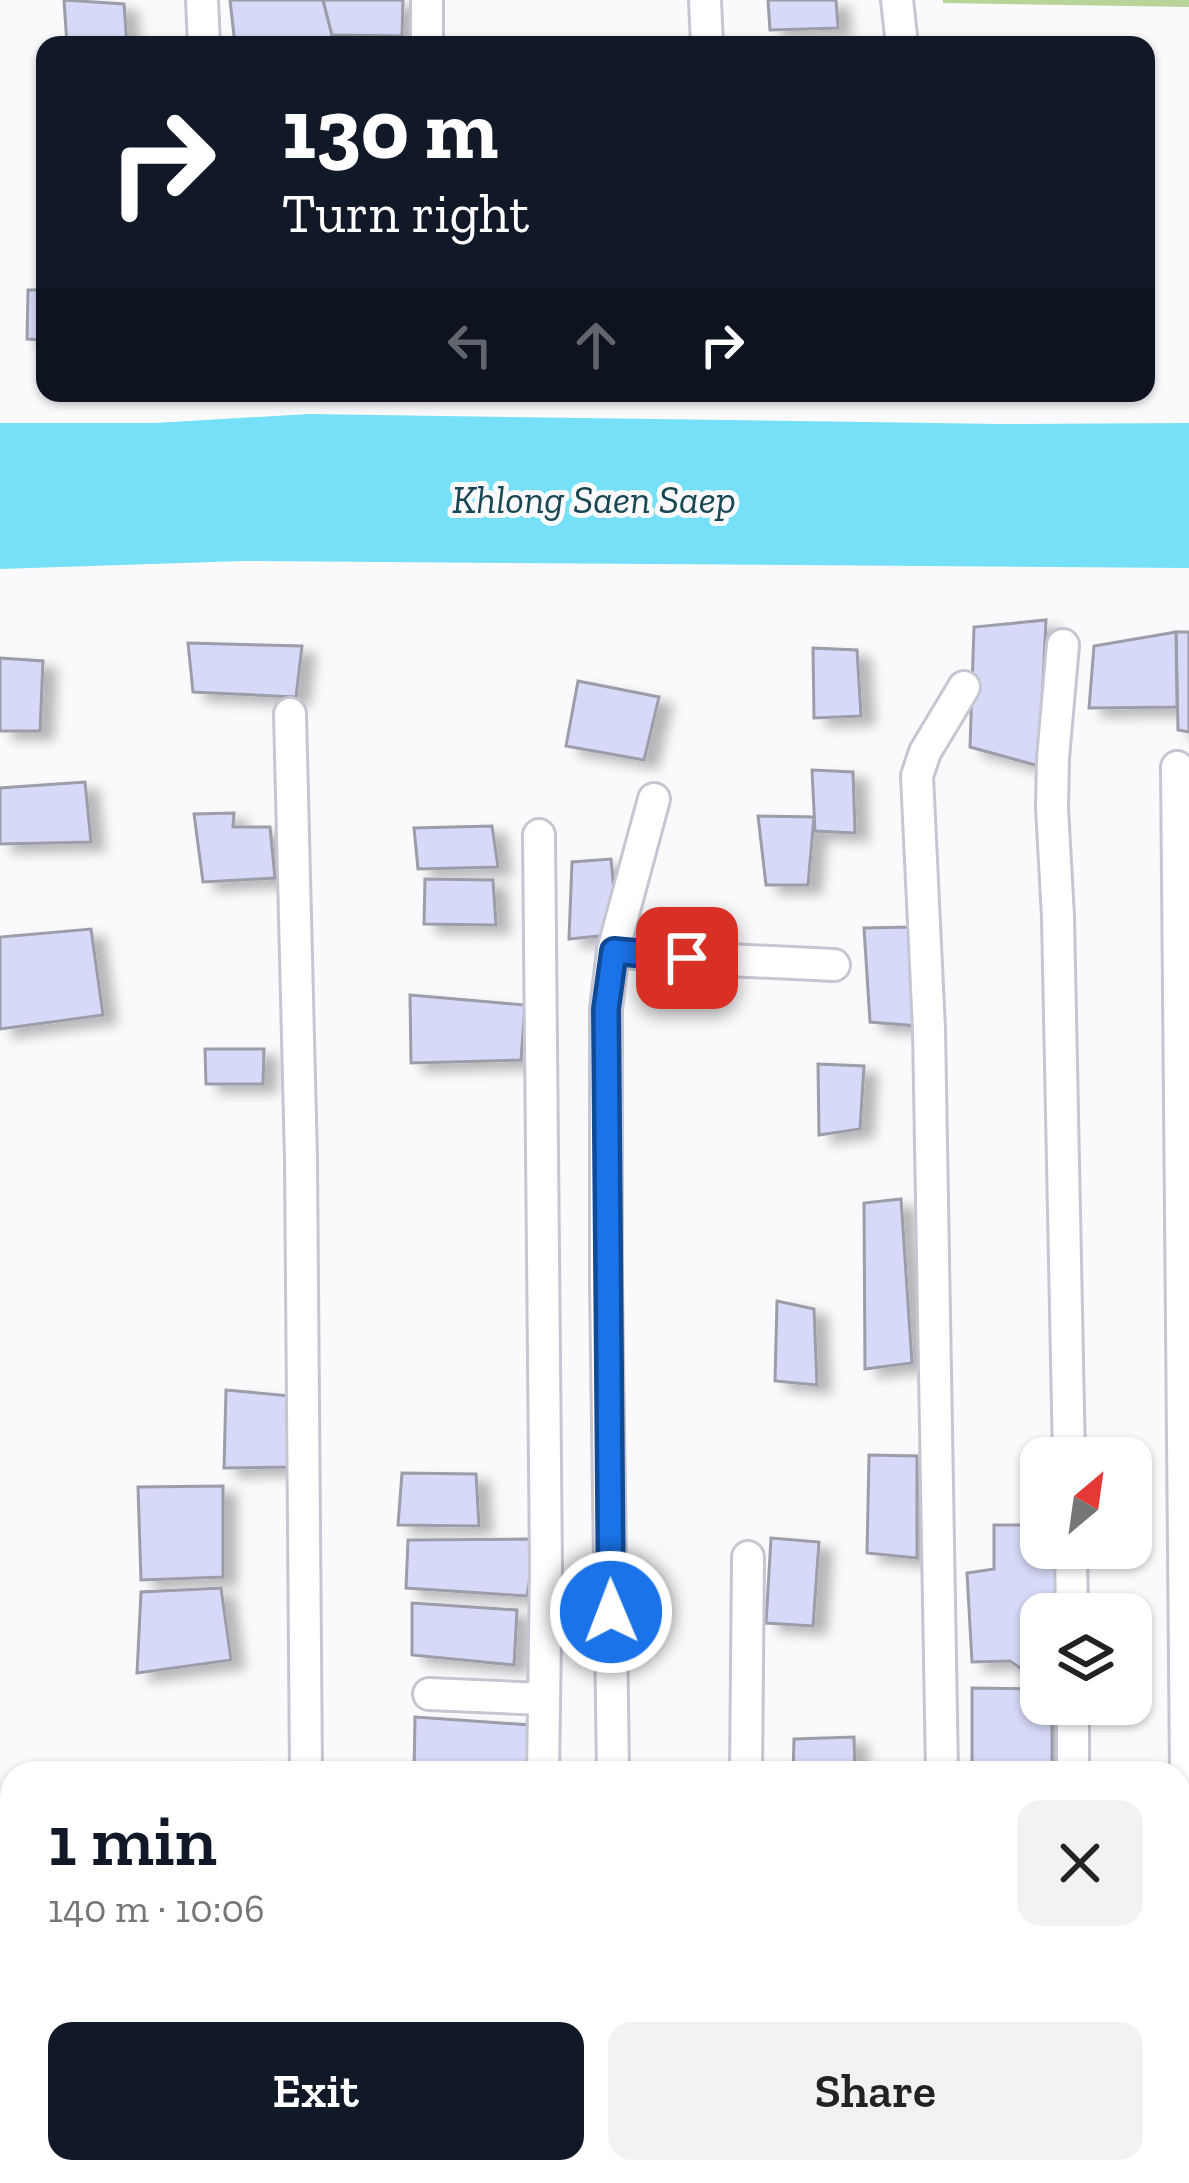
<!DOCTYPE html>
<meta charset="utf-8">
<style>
body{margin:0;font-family:"Zilla Slab",serif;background:#f2f2f2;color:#222;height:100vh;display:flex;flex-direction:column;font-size:45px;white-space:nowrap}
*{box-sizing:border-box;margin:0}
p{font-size:39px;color:#767676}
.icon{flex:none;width:66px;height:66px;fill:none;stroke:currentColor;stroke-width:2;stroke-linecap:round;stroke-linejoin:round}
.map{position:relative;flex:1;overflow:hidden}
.sheet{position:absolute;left:0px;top:1761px;width:1191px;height:423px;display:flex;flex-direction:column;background:#fff;border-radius:36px 36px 0 0;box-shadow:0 3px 9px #0004}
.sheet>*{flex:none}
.hud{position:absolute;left:36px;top:36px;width:1119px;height:366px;border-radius:24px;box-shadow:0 3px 9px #0004;background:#111827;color:#fff;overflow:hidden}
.needle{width:78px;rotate:29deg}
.buttons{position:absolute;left:1020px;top:1437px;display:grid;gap:24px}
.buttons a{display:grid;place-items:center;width:132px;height:132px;border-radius:24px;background:#fff;box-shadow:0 3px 9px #0004;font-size:60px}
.pin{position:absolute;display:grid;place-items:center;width:102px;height:102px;color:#fff;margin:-51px;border-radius:24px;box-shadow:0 6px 18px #0006}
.me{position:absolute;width:132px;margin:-66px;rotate:359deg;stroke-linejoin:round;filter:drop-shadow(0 0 9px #0008)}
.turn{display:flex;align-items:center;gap:42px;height:252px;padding:0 48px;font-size:54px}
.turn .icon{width:156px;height:156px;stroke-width:2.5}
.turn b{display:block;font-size:84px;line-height:102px}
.lanes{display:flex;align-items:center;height:114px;padding:0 48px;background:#0003;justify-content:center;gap:60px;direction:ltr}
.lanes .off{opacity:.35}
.round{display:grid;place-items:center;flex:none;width:126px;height:126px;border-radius:24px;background:#f2f2f2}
.headline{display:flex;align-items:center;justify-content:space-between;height:204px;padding:0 48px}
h1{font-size:72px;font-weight:600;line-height:90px;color:#111827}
.button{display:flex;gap:24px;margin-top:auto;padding:24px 48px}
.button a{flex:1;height:138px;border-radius:24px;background:#111827;color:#fff;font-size:48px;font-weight:600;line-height:138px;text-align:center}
.button a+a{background:#f2f2f2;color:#222}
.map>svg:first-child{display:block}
.green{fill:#b8d499}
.water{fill:#75e0f8}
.building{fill:#d6d9f7;stroke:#9c9da8;stroke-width:3;filter:url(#shadow)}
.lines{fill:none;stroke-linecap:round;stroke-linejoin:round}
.street-casing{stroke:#c6c6d2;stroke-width:36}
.primary-casing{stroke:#68702f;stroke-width:54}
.street{stroke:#fff;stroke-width:30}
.primary{stroke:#bcc486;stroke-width:48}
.route-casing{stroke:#114b97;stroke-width:30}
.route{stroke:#1a73e8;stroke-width:21}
.labels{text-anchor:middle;stroke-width:10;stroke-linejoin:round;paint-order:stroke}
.water-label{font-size:39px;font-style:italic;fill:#174752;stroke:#fafafd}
</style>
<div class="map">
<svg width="1189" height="2183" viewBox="0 0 1189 2183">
<defs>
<filter id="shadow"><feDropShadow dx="13" dy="8" stdDeviation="6" flood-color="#0004"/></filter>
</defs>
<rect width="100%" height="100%" fill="#fafafd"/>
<path class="green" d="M943,0H1189V7L943,3Z"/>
<path class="water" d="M309,414L1001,424L1189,423V568L243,561L0,569V423H155Z"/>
<g class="building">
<path d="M64,0L124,4L127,45H67Z"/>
<path d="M230,0H323L332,35L402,36L403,45H235Z"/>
<path d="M323,0H403L402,36L332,35Z"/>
<path d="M768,0H836L838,28L770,30Z"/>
<path d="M28,290H45V340L27,339Z"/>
<path d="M1046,620L1039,766L970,747L974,627Z"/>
<path d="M1176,632H1189V732L1178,730Z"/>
<path d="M1176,632L1177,707L1089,708L1094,646Z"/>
<path d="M188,643L302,646L296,697L193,692Z"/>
<path d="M813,648L857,650L861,716L814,718Z"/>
<path d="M0,658L43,661L40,731H0Z"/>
<path d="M578,681L659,697L644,760L566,746Z"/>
<path d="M812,770L853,772L855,833L815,831Z"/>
<path d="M85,782L91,842L0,844V788Z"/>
<path d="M234,813L233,827H270L275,878L203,882L194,814Z"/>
<path d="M758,816L814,817L808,885H766Z"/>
<path d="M492,826L498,867L418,869L414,828Z"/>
<path d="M611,859L618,934L569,939L572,862Z"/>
<path d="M425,879L493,880L496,925L424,924Z"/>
<path d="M912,927L919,1026L870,1022L864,928Z"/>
<path d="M91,929L103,1015L0,1029V937Z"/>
<path d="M410,995L525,1005L521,1060L411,1063Z"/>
<path d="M205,1049H264L263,1084H206Z"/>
<path d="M818,1064L864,1066L860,1129L819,1135Z"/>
<path d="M901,1199L912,1363L865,1369L864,1203Z"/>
<path d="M777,1301L814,1309L817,1385L775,1381Z"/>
<path d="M226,1390L291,1396L292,1467L224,1468Z"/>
<path d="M869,1455L917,1456V1558L867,1553Z"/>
<path d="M402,1473L476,1474L479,1526L398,1525Z"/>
<path d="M223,1486V1577L141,1580L138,1487Z"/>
<path d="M994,1525H1041V1548H1056L1058,1614H1041V1682L1010,1661L972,1662L967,1573L994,1569Z"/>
<path d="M771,1538L819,1542L813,1626L766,1623Z"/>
<path d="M536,1539L527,1596L406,1588L408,1540Z"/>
<path d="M221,1588L231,1660L137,1673L141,1592Z"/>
<path d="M412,1603L517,1610L514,1665L412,1655Z"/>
<path d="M972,1688L1041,1689V1704H1052V1773H972Z"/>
<path d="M415,1717L531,1725L528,1773H414Z"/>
<path d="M854,1737L855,1773H793L794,1739Z"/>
<path d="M222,1763L297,1768V1773H223Z"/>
<path d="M962,2172H1079V2183H963Z"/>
<path d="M1096,2176L1159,2182V2183H1095Z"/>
</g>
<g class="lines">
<defs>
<g id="street">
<path d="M202,0L204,45"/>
<path d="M427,0V45"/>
<path d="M705,0L707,45"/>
<path d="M897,0L902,45"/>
<path d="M1063,645L1053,758L1052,808L1058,917L1069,1458"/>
<path d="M290,714L301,1160L306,1773"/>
<path d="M1177,767L1187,1884"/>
<path d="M539,835L546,1569L543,1773"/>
<path d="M613,951L687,958L834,965"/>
<path d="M1071,1548L1072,1614"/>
<path d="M429,1694L543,1699"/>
<path d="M1073,1704V1773"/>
<path d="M613,1773L606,1284V1009L613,951L654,799"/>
<path d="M746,1773L748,1557"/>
<path d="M942,1773L929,1029L917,776L925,752L964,687"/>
<path d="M1179,1956L1183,2183"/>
<path d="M547,2172L548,2183"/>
<path d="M689,2172V2183"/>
<path d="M941,2172V2183"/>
<path d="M133,2183L134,2172"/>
<path d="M323,2183V2172"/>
</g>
<g id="primary">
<path d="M1179,1884H1189"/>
<path d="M1179,1946H1189"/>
<path d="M0,1973L12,1972"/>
<path d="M0,2030L12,2029"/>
</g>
</defs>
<use href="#street" class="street-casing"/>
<use href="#primary" class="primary-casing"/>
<use href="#street" class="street"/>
<use href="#primary" class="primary"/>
</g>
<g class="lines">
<defs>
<path id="route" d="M611,1612L606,1009L614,951L687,958"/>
</defs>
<use href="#route" class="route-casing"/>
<use href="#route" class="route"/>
</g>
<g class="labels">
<g class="water-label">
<text x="594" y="513">Khlong Saen Saep</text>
</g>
</g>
</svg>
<div class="buttons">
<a><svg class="needle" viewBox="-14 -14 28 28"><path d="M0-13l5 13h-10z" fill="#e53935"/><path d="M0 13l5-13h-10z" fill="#767676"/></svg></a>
<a><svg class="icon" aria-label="layers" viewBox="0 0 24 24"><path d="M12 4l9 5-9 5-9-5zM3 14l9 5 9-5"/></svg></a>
</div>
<div class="pin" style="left:687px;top:958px;background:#d93025"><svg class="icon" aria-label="arrive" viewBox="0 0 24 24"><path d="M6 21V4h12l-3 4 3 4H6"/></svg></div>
<svg class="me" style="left:611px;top:1612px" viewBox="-20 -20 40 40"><circle r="17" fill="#1a73e8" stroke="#fff" stroke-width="3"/><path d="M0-11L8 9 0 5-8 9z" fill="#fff"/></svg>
<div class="hud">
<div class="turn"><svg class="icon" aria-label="right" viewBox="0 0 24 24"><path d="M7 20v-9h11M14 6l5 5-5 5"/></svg><div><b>130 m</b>Turn right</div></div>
<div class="lanes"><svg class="icon off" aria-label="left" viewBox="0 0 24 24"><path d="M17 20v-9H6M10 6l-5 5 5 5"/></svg><svg class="icon off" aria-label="ahead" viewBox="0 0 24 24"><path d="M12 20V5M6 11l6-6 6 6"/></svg><svg class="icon" aria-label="right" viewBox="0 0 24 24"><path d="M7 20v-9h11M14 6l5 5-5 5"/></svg></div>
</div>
<section class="sheet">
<div class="headline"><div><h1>1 min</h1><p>140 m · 10:06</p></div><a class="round"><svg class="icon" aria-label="close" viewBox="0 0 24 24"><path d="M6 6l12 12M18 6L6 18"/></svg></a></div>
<div class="button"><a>Exit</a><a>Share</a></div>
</section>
</div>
